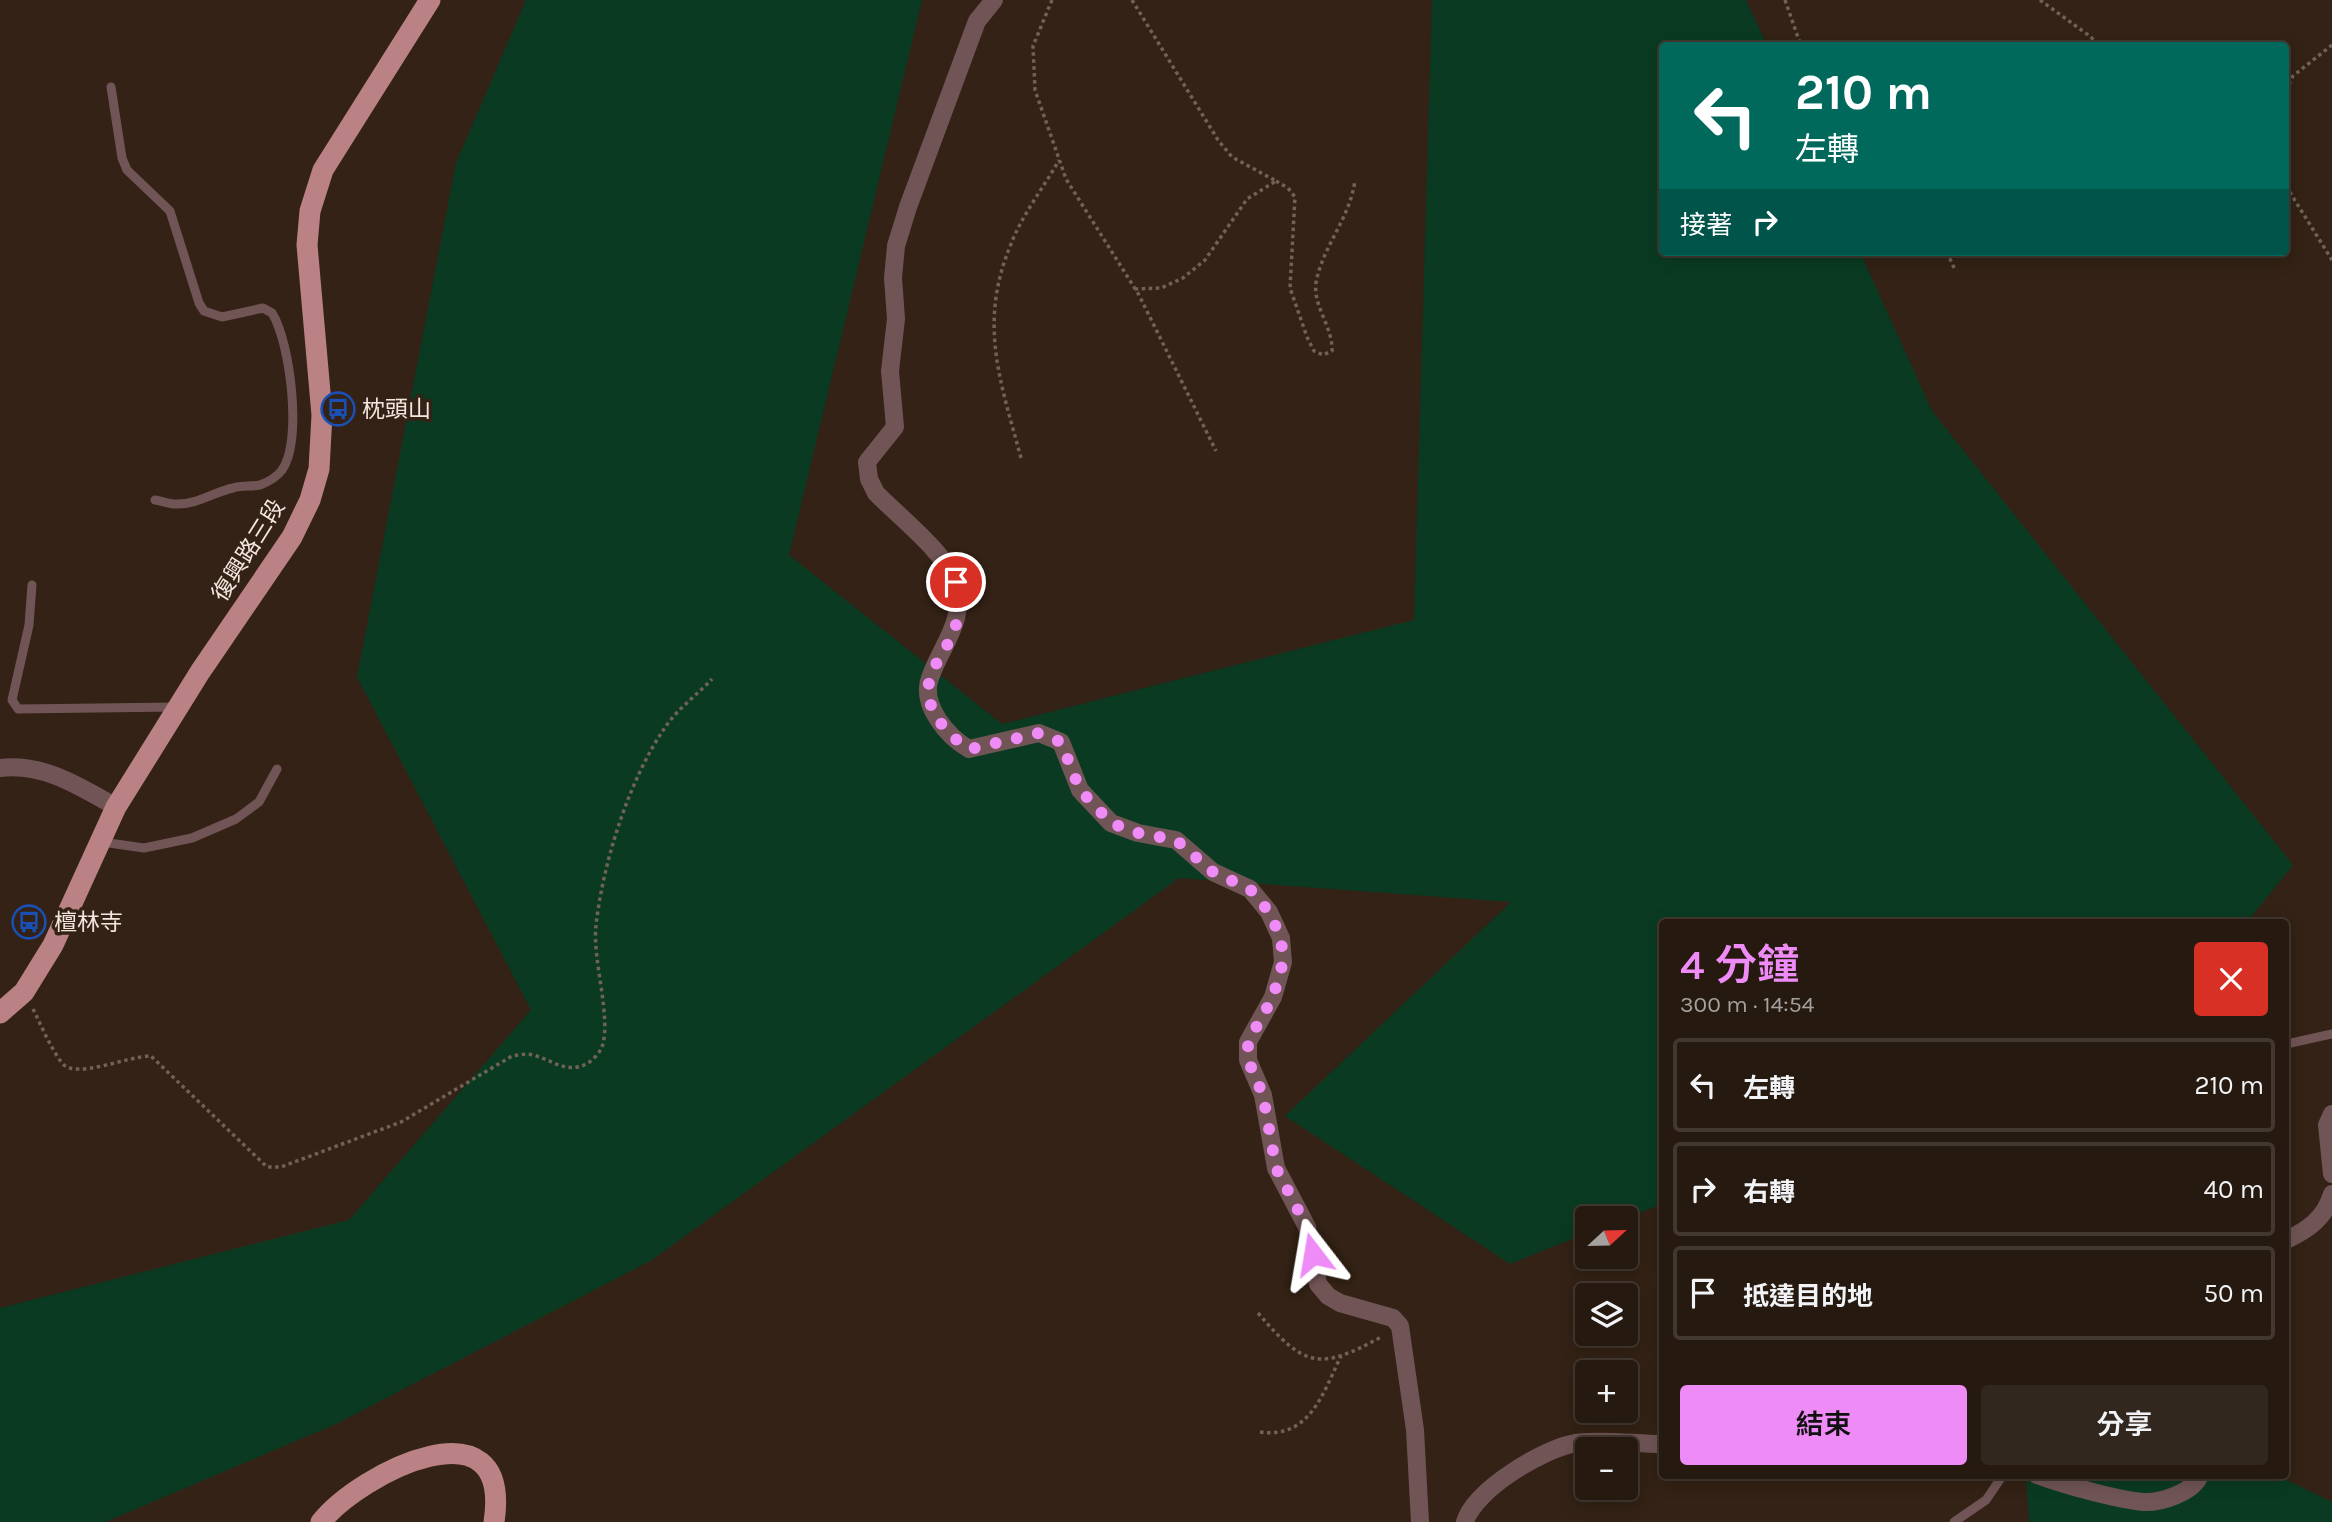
<!DOCTYPE html>
<html lang="zh-TW">
<meta charset="utf-8">
<style>
body{margin:0;font-family:Karla,"Noto Sans TC",sans-serif;background:#32271e;color:#f1f3f6;height:100vh;display:flex;flex-direction:column;font-size:26px;white-space:nowrap}
*{box-sizing:border-box;margin:0}
p{font-size:23px;color:#a4a19f}
.icon{flex:none;width:38px;height:38px;fill:none;stroke:currentColor;stroke-width:2;stroke-linecap:round;stroke-linejoin:round}
.map{position:relative;flex:1;overflow:hidden}
.drawer{position:absolute;left:1659px;top:919px;width:630px;height:560px;display:flex;flex-direction:column;background:#261a10;border-radius:7px;box-shadow:0 4px 18px #0003,0 0 0 2px #423830}
.drawer>*{flex:none}
.hud{position:absolute;left:1659px;top:42px;width:630px;height:214px;border-radius:7px;box-shadow:0 4px 18px #0003,0 0 0 2px #423830;background:#00695c;color:#fff;overflow:hidden}
.needle{width:46px;rotate:68deg}
.controls{position:absolute;left:1575px;top:1206px;display:grid;gap:14px}
.controls a{display:grid;place-items:center;width:63px;height:63px;border-radius:7px;background:#261a10;box-shadow:0 4px 18px #0003,0 0 0 2px #423830;font-size:35px}
.pin{position:absolute;display:grid;place-items:center;width:60px;height:60px;color:#fff;margin:-30px;border:4px solid #fff;border-radius:50%;box-shadow:0 2px 7px #0007}
.me{position:absolute;width:77px;margin:-38px;rotate:346deg;stroke-linejoin:round;filter:drop-shadow(0 0 5px #0008)}
.turn{display:flex;align-items:center;gap:24px;height:147px;padding:0 21px;font-size:32px}
.turn .icon{width:91px;height:91px;stroke-width:2.5}
.turn b{display:block;font-size:49px;line-height:60px}
.then{display:flex;align-items:center;height:66px;padding:0 21px;background:#0003;gap:14px;font-size:26px}
.round{display:grid;place-items:center;flex:none;width:74px;height:74px;border-radius:7px;background:#32271e}
.summary{display:flex;align-items:center;justify-content:space-between;height:119px;padding:0 21px}
h1{font-size:42px;font-weight:600;line-height:52px;color:#ef8bf6}
.primary-button{display:flex;gap:14px;margin-top:auto;padding:14px 21px}
.primary-button a{flex:1;height:80px;border-radius:7px;background:#ef8bf6;color:#111;font-size:28px;font-weight:600;line-height:80px;text-align:center}
.primary-button a+a{background:#32271e;color:#f1f3f6}
ul{padding:0;list-style:none}
li{display:flex;align-items:center;gap:21px;height:94px;margin:0 14px 10px;padding:0 7px;border:4px solid #423830;border-radius:7px}
li div{flex:1}
li b{display:block;font-size:26px}
li em{font-style:normal}
.map>svg:first-child{display:block}
.green{fill:#0a3b22}
.lines{fill:none;stroke-linecap:round;stroke-linejoin:round}
.path{stroke:#716256;stroke-width:3.5;stroke-dasharray:3.5 3.5;stroke-linecap:butt}
.lane{stroke:#715556;stroke-width:9}
.street{stroke:#715556;stroke-width:18}
.primary{stroke:#ba8285;stroke-width:21}
.route{stroke:#ef8bf6;stroke-width:12;stroke-dasharray:0 21.6}
.labels{text-anchor:middle;stroke-width:7;stroke-linejoin:round;paint-order:stroke}
.poi-label{font-size:23px;fill:#f2e6de;stroke:#332215;text-anchor:start}
.street-label{font-size:23px;fill:#f2e6de;stroke:#332215}
</style>
<div class="map">
<svg width="2332" height="1522" viewBox="0 0 2332 1522">
<rect width="100%" height="100%" fill="#332215"/>
<g class="green">
<path d="M526,0H922L789,555L1002,724L1414,620L1432,0H1746L1767,45L1662,46V252H1860L1932,411L2293,865L2247,922H1662V1204L1626,1218H1587V1233L1510,1264L1285,1116L1511,902L1179,878L652,1260L336,1424L105,1522H0V1308L349,1220L531,1010L357,677L456,163Z"/>
<path d="M2026,1475H2276L2332,1502V1522H2029Z"/>
</g>
<g class="lines">
<g class="path">
<path d="M1052,0L1033,46L1035,90L1066,179L1139,295L1216,451"/>
<path d="M1132,0L1218,140L1232,157L1276,181L1247,199L1205,260L1183,278L1161,288L1135,289"/>
<path d="M1785,0L1801,46"/>
<path d="M2040,0L2091,37L2098,46"/>
<path d="M2286,91L2293,76L2332,45"/>
<path d="M1276,181L1288,188L1295,197L1290,288L1307,337L1314,351L1323,355L1332,351C1333,327 1313,307 1316,283C1322,247 1350,219 1355,180"/>
<path d="M2286,186L2332,260"/>
<path d="M1947,252L1955,270"/>
<path d="M1021,458C1000,380 978,323 1011,244C1022,215 1044,187 1059,160"/>
<path d="M33,1009C42,1027 50,1047 62,1063C75,1080 127,1056 151,1056L267,1167H281L401,1122L512,1056C519,1055 527,1053 533,1055C553,1060 567,1075 588,1063C593,1060 600,1052 602,1047C612,1018 592,960 596,925C603,863 629,780 664,729C676,710 697,695 712,679"/>
<path d="M1258,1313C1305,1368 1319,1371 1383,1336"/>
<path d="M1260,1432C1310,1439 1323,1393 1341,1356"/>
</g>
<g class="lane">
<path d="M111,87L122,158L127,170L170,211L199,303L204,311L222,317L263,308L272,313C290,341 303,442 282,470C277,477 268,482 260,485C251,487 242,485 233,488C214,492 196,505 176,504C169,504 162,501 155,500"/>
<path d="M32,585L29,625L12,700L18,709L176,707"/>
<path d="M102,842L144,848L192,838L236,819L259,802L277,769"/>
<path d="M2286,1044L2332,1034"/>
<path d="M1954,1522L1986,1500L2003,1475"/>
</g>
<g class="street">
<path d="M994,0L977,21L908,207L896,246L893,278L896,319L890,371L895,427L867,462L869,479L876,493C897,515 947,554 955,582C967,621 941,645 930,678C920,705 948,737 969,749L1039,733L1061,742L1080,790L1111,823L1138,833L1176,840L1213,872L1250,889L1269,912L1281,938L1283,962L1273,997L1248,1042V1060L1263,1095L1276,1168L1307,1227L1318,1284L1328,1296L1340,1303L1393,1318L1400,1326L1415,1430L1420,1522"/>
<path d="M0,768C44,763 79,786 116,807"/>
<path d="M2332,1114L2327,1125L2332,1174"/>
<path d="M2286,1240C2308,1230 2325,1218 2332,1194"/>
<path d="M2037,1475C2065,1485 2114,1499 2143,1502C2160,1503 2193,1493 2200,1475"/>
<path d="M1465,1522C1474,1490 1544,1448 1576,1443C1604,1439 1635,1444 1662,1444"/>
</g>
<g class="primary">
<path d="M0,1013L24,992L53,945L116,807L200,672L292,537L310,500L319,469L322,415L307,245L310,211L323,170L430,0"/>
<path d="M321,1522C361,1472 513,1397 494,1522"/>
</g>
</g>
<g class="lines">
<path class="route" d="M956,582C956,597 960,617 954,631C948,647 935,661 930,679C921,706 948,737 970,749L1039,733L1061,742L1080,790L1111,823L1138,833L1176,840L1213,872L1250,889L1269,912L1281,938L1283,962L1273,997L1248,1042V1060L1263,1095L1276,1168L1307,1227L1313,1254"/>
</g>
<defs>
<symbol id="bus-ring" viewBox="-11 -11 22 22"><circle r="9.5" fill="#332215" stroke="#1a4fb4" stroke-width="1.5"/><path d="M-5-6H5V4H4V6H2V4H-2V6H-4V4H-5ZM-3.5-4V0h7V-4ZM-3.5 1.2v1.5H-2V1.2ZM2 1.2v1.5H3.5V1.2Z" fill="#1a4fb4"/></symbol>
</defs>
<g fill-rule="evenodd">
<use href="#bus-ring" x="319" y="390" width="38" height="38"/>
<use href="#bus-ring" x="10" y="903" width="38" height="38"/>
</g>
<g class="labels">
<g class="poi-label">
<text x="362" y="417">枕頭山</text>
<text x="54" y="930">檀林寺</text>
</g>
<g class="street-label">
<text transform="translate(248 550) rotate(-58)" y="8">復興路三段</text>
</g>
</g>
</svg>
<div class="controls">
<a><svg class="needle" viewBox="-14 -14 28 28"><path d="M0-13l5 13h-10z" fill="#e53935"/><path d="M0 13l5-13h-10z" fill="#a4a19f"/></svg></a>
<a><svg class="icon" aria-label="layers" viewBox="0 0 24 24"><path d="M12 4l9 5-9 5-9-5zM3 14l9 5 9-5"/></svg></a>
<a>+</a>
<a>−</a>
</div>
<div class="pin" style="left:956px;top:582px;background:#d93025"><svg class="icon" aria-label="arrive" viewBox="0 0 24 24"><path d="M6 21V4h12l-3 4 3 4H6"/></svg></div>
<svg class="me" style="left:1313px;top:1254px" viewBox="-20 -20 40 40"><path d="M0-17L14 15 0 8-14 15z" fill="#ef8bf6" stroke="#fff" stroke-width="4"/></svg>
<div class="hud">
<div class="turn"><svg class="icon" aria-label="left" viewBox="0 0 24 24"><path d="M17 20v-9H6M10 6l-5 5 5 5"/></svg><div><b>210 m</b>左轉</div></div>
<div class="then">接著<svg class="icon" aria-label="right" viewBox="0 0 24 24"><path d="M7 20v-9h11M14 6l5 5-5 5"/></svg></div>
</div>
<section class="drawer">
<div class="summary"><div><h1>4 分鐘</h1><p>300 m · 14:54</p></div><a class="round" style="background:#d93025;color:#fff"><svg class="icon" aria-label="close" viewBox="0 0 24 24"><path d="M6 6l12 12M18 6L6 18"/></svg></a></div>
<ul>
<li><svg class="icon" aria-label="left" viewBox="0 0 24 24"><path d="M17 20v-9H6M10 6l-5 5 5 5"/></svg><div><b>左轉</b></div><em>210 m</em></li>
<li><svg class="icon" aria-label="right" viewBox="0 0 24 24"><path d="M7 20v-9h11M14 6l5 5-5 5"/></svg><div><b>右轉</b></div><em>40 m</em></li>
<li><svg class="icon" aria-label="arrive" viewBox="0 0 24 24"><path d="M6 21V4h12l-3 4 3 4H6"/></svg><div><b>抵達目的地</b></div><em>50 m</em></li>
</ul>
<div class="primary-button"><a>結束</a><a>分享</a></div>
</section>
</div>
